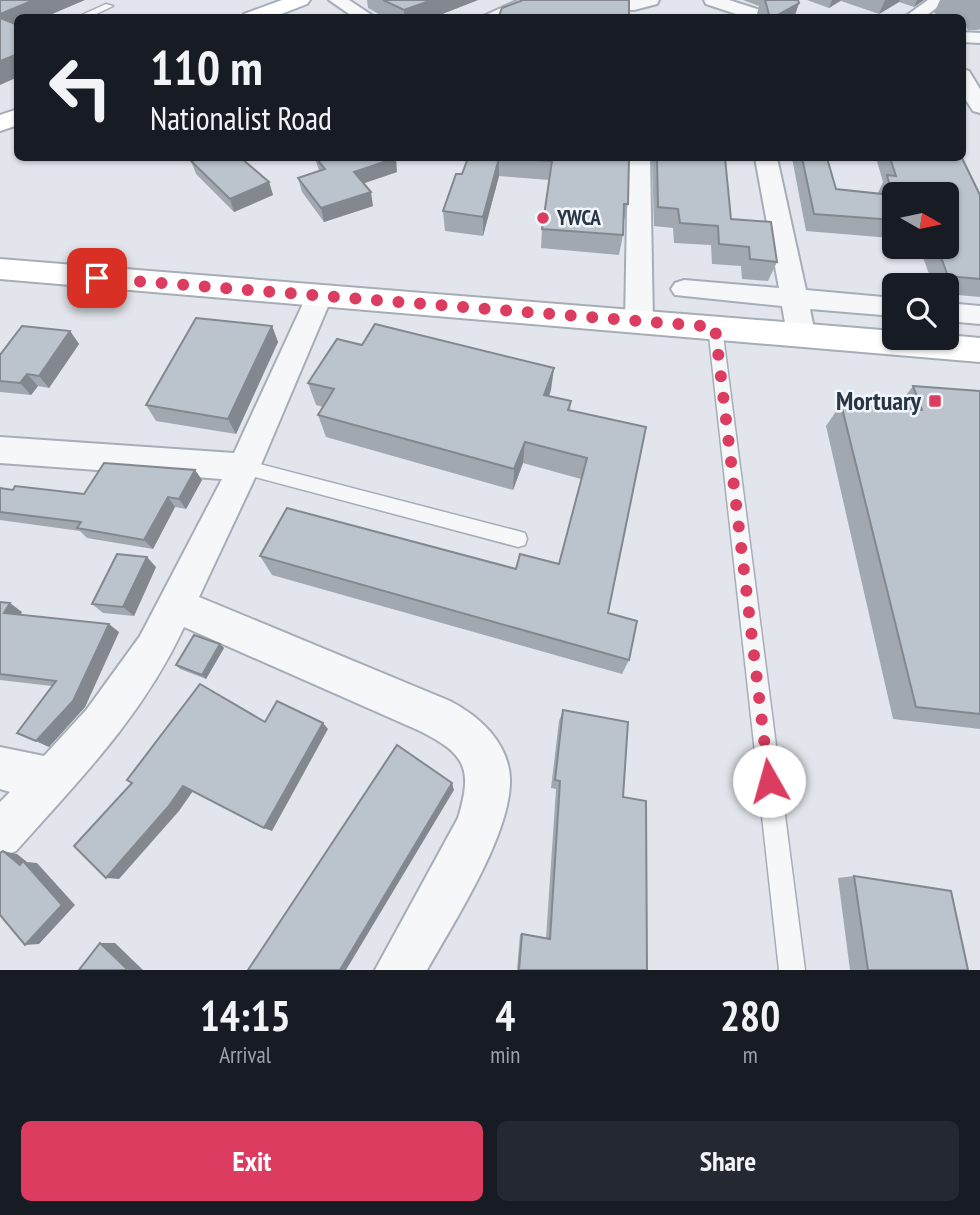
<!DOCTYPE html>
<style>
body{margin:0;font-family:"PT Sans Narrow",sans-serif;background:#242831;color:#f1f3f6;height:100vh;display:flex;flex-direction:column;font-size:26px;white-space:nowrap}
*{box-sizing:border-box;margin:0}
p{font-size:23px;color:#9ea1a6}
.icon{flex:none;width:38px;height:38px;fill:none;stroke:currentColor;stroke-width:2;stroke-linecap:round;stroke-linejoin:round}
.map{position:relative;height:970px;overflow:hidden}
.sheet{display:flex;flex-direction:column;background:#171b24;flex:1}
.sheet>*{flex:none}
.hud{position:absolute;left:14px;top:14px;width:952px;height:147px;border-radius:10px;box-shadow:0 2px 5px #0004;background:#171b24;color:#f1f3f6;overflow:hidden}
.needle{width:46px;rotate:99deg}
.buttons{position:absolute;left:882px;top:182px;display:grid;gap:14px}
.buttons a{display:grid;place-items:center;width:77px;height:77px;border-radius:10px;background:#171b24;box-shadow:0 2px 5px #0004;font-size:35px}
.pin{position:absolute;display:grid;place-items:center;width:60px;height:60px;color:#fff;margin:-30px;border-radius:14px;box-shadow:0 4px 10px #0006}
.me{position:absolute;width:77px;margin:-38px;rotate:353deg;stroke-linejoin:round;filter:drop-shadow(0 0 5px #0008)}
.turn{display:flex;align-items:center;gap:24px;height:147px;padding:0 21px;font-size:32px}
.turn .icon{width:91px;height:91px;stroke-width:2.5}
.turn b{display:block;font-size:49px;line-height:60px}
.eta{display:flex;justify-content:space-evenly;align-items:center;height:119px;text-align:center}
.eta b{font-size:42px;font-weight:600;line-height:49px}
.action{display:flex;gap:14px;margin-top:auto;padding:14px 21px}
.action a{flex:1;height:80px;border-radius:10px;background:#dc3c5f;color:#fff;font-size:28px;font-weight:600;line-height:80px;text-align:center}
.action a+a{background:#242831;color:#f1f3f6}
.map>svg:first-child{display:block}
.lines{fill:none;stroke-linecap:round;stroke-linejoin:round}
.lane-casing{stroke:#a6adb7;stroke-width:3}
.street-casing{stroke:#a6adb7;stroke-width:4}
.secondary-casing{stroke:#a6adb7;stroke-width:4}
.lane{fill:#f5f7f9;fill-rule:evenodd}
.street{fill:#f5f7f9;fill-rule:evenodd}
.secondary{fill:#fff;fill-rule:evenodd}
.wall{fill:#a1a8af;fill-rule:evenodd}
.shaded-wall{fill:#83888f}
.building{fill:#bbc3cc;stroke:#83888f;stroke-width:2}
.route{stroke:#dc3c5f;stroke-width:12;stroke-dasharray:0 21.6}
.poi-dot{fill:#dc3c5f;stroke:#f2f5f9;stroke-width:2.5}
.labels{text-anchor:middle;stroke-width:5;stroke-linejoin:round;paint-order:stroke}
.far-poi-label{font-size:21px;font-weight:bold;fill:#283545;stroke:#f2f5f9;text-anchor:start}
.poi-label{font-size:26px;font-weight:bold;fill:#283545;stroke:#f2f5f9;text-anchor:end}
</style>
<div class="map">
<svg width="980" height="970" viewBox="0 0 980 970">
<rect width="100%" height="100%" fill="#e2e6ec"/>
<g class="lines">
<defs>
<g id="lane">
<path d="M106,4L113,6L88,18H75Z"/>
<path d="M715,322L722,327L805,970H779L708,327Z"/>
<path d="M244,460L518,531L525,533L527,539L525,545L518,547L244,474L238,472L235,467L238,462Z"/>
</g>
<g id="street">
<path d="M329,0H349L376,18H355Z"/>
<path d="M519,0H659L657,4L634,10L531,7L504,18H479Z"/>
<path d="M704,0H729L773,14L775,18H748L706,4Z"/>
<path d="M928,0H947L923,18H903Z"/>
<path d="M962,32L980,33V43L962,42Z"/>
<path d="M962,69L969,71L980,89V113L973,111L962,94Z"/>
<path d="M628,158H650L653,322L649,329L639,332L629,329L625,322Z"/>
<path d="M755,158H777L806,290L894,298V316L810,309L815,334L811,341L801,344L791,341L787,334L782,306L675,295L671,289L675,283L684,280L779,288Z"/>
<path d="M319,288L328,291L332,297L260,467L199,597L450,701C479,716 508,742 510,778C512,833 454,922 427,970H375L458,818C473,769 466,754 420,731L184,627C142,717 81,778 16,851L0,858V802L10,792L0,789V747L44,756L87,709L140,636L222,479L0,463V437L234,453L306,297L310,291Z"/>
<path d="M947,303L980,306V324L947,321Z"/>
</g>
<g id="secondary">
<path d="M282,0H310L307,4L271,18H241L244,14Z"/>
<path d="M18,109V125L0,131V115Z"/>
<path d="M0,259L894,331V338H947V335L980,338V362L0,279Z"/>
</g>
</defs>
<use href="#lane" class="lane-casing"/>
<use href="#street" class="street-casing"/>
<use href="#secondary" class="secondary-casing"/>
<use href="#lane" class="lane"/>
<use href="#street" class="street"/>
<use href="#secondary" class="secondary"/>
</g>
<g class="wall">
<path d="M367,0H478L432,18H386L368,8Z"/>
<path d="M743,0H798L799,3L794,18H756L759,6Z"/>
<path d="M807,0H924L914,7L899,2L879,14L841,1L829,8Z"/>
<path d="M940,0H980V29L978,30H968L962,22V18H947L934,13Z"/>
<path d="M315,158L397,172L364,183L373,206L324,222L302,192L298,178L319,171Z"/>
<path d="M468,158H629L628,204L623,224V235L619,255L541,248L542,229L549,180L499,176L483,236L445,231L443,211L462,174Z"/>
<path d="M652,158H725L731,219L777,262L768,281L742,279L741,266L712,264L711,245L674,243L673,228L654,226Z"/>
<path d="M792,158H827L836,189L878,193L883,182L876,158H962L980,195V297L947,294V285H933L920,249L893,247L891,238L806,231ZM894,194L947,247H894Z"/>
<path d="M191,161L269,182L273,195L234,212L196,174Z"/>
<path d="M272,326L278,342L236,434L156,421L146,405Z"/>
<path d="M70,331L79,344L49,388L38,386L31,395L0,392V355Z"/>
<path d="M308,383L551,390L549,396L571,401L570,410L646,427L608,613L629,660L622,674L272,575L260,556L516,569L559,564L581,479L523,463L513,490L326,437L318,415L323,407L316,405Z"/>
<path d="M913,386L980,391V729L893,719L826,426L841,404L896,408Z"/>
<path d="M195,470L202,480L186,509L175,507L153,549L87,538L80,531L0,520V488L13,490L84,494Z"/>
<path d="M156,567L134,616L103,613L92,604Z"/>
<path d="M0,602L22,612L20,615L119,632L85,707L49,747L36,741L52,686L0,680Z"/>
<path d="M220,644L224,648L206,679L180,669L176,665Z"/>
<path d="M563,710L623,797L647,970H517L520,934L546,938L556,789L551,788L559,721Z"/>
<path d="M854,876L968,970H850L838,878Z"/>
</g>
<g class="shaded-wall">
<path d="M34,0H85L43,18H18V28L0,26V14Z"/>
<path d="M432,0H478L432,18H404V10Z"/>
<path d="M832,0H841L829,8Z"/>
<path d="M885,0H900L899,2L879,14Z"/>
<path d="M917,0H924L914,7Z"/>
<path d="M799,3L794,18H772Z"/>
<path d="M18,54V77L0,85V61Z"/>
<path d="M396,158L397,172L356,186L354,172Z"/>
<path d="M499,158V176L483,236V217Z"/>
<path d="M269,182L273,195L234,212L230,199Z"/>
<path d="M371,192L373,206L324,222L321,208Z"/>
<path d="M272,326L278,342L236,434L228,419Z"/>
<path d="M70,331L79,344L49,388L39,376Z"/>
<path d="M554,368L551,390L541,417L544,395Z"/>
<path d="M27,374L38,386L31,395L20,383Z"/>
<path d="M525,442L523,463L513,490L514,469Z"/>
<path d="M195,470L202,480L186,509L179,499Z"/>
<path d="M168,497L175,507L153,549L144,540Z"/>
<path d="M147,557L156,567L134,616L123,607Z"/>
<path d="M10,603L22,612L17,621L4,613Z"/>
<path d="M109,624L119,632L85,707L49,747L36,741Z"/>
<path d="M220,644L224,648L206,679L202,675Z"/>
<path d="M323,723L328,729L272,831L264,828Z"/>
<path d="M452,783L454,790L346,970H340Z"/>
<path d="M183,786L193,791L179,811L119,879L106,878Z"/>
<path d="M3,851L17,854L27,862L37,863L75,905L39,944L25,945L20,865Z"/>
<path d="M100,943H115L143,970H128Z"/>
</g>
<g class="building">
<path d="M0,0H34L0,14Z"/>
<path d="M383,0H432L404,10Z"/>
<path d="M523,0H629V18H498L502,8Z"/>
<path d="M765,0H798L799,3L772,18H770Z"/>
<path d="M0,18L18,25V54L0,61Z"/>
<path d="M201,158H241L269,182L230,199L191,161Z"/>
<path d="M316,158H396L354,172L371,192L321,208L298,178L325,169Z"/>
<path d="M468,158H499L483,217L443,211L456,174H462Z"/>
<path d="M510,158H629L628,204H624L623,235L542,229L552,161Z"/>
<path d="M657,158H725L731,219L771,222L777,262L750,259L749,247L719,244L718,226L680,223L678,209L658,207Z"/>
<path d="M802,158H827L836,189L892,195L887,175L896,176L890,158H962L980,195V279L948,276L937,247H947V194H894V220L814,214Z"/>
<path d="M196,318L272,326L228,419L146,405Z"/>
<path d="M375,324L554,368L544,395L571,401L568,410L646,427L608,613L637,621L629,660L260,556L287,508L516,569L520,554L559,564L587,458L525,442L514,469L318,415L334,389L308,383L337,339L362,345Z"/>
<path d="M22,326L70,331L39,376L27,374L20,383L0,381V355Z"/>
<path d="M913,386L980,391V714L916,707L841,404L922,410Z"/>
<path d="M104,463L195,470L179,499L168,497L144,540L77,528L81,522L0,512V488L13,490L15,486L84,494Z"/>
<path d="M117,554L147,557L123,607L92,604Z"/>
<path d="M0,602L10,603L4,613L109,624L73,701L36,741L17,733L56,681L0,674Z"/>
<path d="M194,635L220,644L202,675L176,665Z"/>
<path d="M200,684L265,722L277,701L323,723L264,828L183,786L168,807L106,878L74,846L132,783L127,780Z"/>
<path d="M563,710L628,722L623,797L646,801L647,970H519L522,934L550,939L560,781L555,780Z"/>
<path d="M397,745L452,783L340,970H248Z"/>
<path d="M3,851L20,865L23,861L62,905L25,945L0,915V853Z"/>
<path d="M854,876L951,891L968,970H868Z"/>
<path d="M100,943L128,970H79Z"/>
</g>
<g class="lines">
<path class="route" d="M97,278L715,327L769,781"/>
</g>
<g class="poi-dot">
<circle cx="543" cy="218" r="7"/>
<rect x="928" y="394" width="14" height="14" rx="3.5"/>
</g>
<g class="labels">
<g class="far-poi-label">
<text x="557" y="225">YWCA</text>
</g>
<g class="poi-label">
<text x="921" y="410">Mortuary</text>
</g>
</g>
</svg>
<div class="buttons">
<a><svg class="needle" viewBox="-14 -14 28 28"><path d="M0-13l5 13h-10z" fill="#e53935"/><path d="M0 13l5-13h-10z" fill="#9ea1a6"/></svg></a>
<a><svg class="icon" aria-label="search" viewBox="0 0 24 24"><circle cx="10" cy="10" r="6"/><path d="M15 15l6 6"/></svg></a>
</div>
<div class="pin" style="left:97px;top:278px;background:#d93025"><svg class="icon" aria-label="arrive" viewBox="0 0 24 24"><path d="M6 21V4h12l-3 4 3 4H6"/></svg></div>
<svg class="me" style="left:769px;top:781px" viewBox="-20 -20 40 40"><circle r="19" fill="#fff"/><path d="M0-13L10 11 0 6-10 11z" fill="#dc3c5f"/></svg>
<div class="hud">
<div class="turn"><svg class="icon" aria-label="left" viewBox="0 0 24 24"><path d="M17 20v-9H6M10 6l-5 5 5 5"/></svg><div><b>110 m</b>Nationalist Road</div></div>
</div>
</div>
<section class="sheet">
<div class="eta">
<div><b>14:15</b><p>Arrival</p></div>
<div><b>4</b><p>min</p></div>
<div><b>280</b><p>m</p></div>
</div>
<div class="action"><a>Exit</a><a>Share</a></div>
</section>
